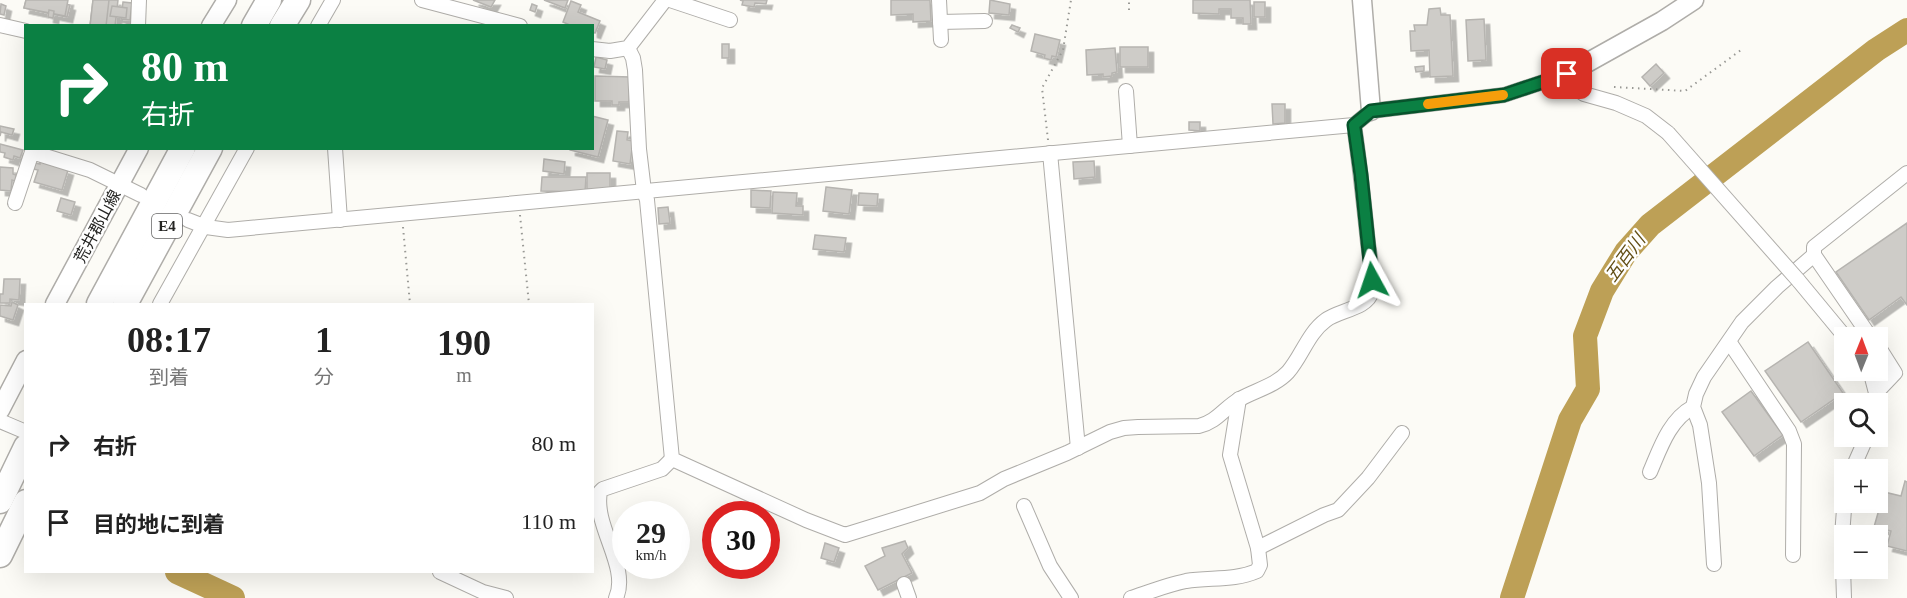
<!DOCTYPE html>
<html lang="ja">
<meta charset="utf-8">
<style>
body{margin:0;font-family:"Times New Roman","Noto Sans JP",serif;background:#f2f2f2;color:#222;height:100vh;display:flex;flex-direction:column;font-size:22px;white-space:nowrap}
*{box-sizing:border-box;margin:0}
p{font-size:20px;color:#767676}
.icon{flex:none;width:33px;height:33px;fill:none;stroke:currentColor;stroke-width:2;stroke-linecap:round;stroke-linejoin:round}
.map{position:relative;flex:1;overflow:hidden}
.side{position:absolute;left:24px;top:303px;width:570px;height:270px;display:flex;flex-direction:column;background:#fff;border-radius:0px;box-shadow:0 6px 24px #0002}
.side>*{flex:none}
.top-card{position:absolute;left:24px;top:24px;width:570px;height:126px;border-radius:0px;box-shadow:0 6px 24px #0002;background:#0b8043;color:#fff;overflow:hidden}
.needle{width:39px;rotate:1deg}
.fabs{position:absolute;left:1834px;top:327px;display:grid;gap:12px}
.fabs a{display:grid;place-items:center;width:54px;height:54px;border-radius:0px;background:#fff;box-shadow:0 6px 24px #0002;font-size:30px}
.speed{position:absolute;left:612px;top:501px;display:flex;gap:12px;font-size:30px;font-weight:700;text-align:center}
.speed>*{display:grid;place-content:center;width:78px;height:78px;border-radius:50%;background:#fff;box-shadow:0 6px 24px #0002;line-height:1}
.speed small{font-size:15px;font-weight:400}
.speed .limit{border:9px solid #d22;background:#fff;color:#111}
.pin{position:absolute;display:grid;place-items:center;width:51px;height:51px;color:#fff;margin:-26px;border-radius:12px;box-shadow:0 3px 9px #0006}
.me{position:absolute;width:66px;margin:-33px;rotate:355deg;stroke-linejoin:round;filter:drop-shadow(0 0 4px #0008)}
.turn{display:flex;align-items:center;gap:21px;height:126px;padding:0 18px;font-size:27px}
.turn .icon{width:78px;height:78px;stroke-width:2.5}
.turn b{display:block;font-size:42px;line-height:51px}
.eta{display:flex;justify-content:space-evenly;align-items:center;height:102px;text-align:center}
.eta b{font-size:36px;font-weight:800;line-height:42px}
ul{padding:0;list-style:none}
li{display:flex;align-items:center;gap:18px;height:78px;padding:0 18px}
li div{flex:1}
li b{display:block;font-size:22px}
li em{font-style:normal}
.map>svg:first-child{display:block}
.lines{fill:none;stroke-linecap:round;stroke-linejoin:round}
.river{stroke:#bda056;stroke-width:24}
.building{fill:#ceccc8;stroke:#b6b4b0;stroke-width:1.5;filter:url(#shadow)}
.street-casing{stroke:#afada9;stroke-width:16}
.secondary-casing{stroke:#afada9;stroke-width:21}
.highway-casing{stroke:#afada9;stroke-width:27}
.path{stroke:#999995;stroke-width:2;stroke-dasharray:1.5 4.5;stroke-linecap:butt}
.street{stroke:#fff;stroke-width:14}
.secondary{stroke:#fff;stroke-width:18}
.highway{stroke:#fff;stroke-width:24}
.street-bridge-casing{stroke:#afada9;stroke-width:16;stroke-linecap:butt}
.street-bridge{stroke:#fff;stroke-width:14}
.route-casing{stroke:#07532c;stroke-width:15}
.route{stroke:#0b8043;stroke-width:10}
.slow{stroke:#f59e0b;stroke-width:10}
.labels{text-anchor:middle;stroke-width:4.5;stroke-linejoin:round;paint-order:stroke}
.shield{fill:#fff;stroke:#666665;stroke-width:1.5}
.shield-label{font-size:15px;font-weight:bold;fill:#252523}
.street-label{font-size:16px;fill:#252523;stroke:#fff}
.water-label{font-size:18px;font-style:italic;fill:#634f16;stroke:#fff}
</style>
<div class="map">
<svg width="1907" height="598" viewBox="0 0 1907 598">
<defs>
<filter id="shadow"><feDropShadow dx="5.5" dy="5.5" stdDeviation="0" flood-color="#0004"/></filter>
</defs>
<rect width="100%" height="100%" fill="#fcfbf6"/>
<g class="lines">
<g class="river">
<path d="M177,572L233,598"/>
<path d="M1512,598L1570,420L1588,389L1585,336L1602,291L1626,252L1650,225L1876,50L1907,30"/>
</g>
</g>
<g class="building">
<path d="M26,0H45L70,5L67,17L24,8Z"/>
<path d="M26,0H68L65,16L24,8Z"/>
<path d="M93,0H118L115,26H90Z"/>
<path d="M93,0H109L106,26H90Z"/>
<path d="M473,0H495L491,7Z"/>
<path d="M544,0H568L565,8Z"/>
<path d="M740,0H767L766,4L755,3L754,7L742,5L743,1Z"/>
<path d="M891,0H930L931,21L913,22V14L891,15Z"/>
<path d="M990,0L1010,4L1009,15L989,13Z"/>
<path d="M1193,0H1250L1251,24H1243V18H1231V9H1219V14L1193,13Z"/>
<path d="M571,1L581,5L578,12L600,21L595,33L592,32V26H572L563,22Z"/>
<path d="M123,2L132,3L130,20L121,19Z"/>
<rect x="1254" y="2" width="11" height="15"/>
<path d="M1,4L6,6L4,15L0,14Z"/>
<path d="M532,4L537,6L535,12L530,10Z"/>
<path d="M112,6L127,8L126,18L110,16Z"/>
<path d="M1440,8L1441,15H1450L1453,76L1430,77L1429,50L1411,51L1410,31H1415L1414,25H1427L1429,9Z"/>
<path d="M49,10L54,11L53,18L48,17Z"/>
<path d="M1484,19L1486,60L1468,61L1466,20Z"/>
<path d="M1012,25L1020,28L1018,32L1010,28Z"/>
<path d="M1035,34L1060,40L1056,57L1052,56L1051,60L1044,58L1045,55L1031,51Z"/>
<rect x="722" y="44" width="7" height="14"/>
<rect x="1120" y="47" width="28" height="20"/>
<path d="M1115,48L1117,72L1112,73V76L1103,77V74L1087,75L1086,50Z"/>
<path d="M596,57L607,60L605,69L594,67Z"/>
<path d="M1656,64L1664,73L1650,86L1642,77Z"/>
<path d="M1424,66V71L1416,72L1415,67Z"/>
<path d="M595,76L630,77L629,102H619V105H612V101H595Z"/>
<path d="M1272,104H1285V123L1273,124Z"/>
<path d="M592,116L608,120L598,157L570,150V148H592Z"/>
<path d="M1189,122H1200V131L1189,130Z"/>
<path d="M0,126L14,129L12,135L1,132L0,136Z"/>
<path d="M617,131L628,132L627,140L633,141L630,164L613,161Z"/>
<path d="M0,144L23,150L20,158L14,156L13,160L4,157L5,153L0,152Z"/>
<path d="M544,159L565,162L564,174L543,171Z"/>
<path d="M40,161L68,170L62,190L34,182L38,170L33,169L35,163L40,164Z"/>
<path d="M1094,161L1095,177L1074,179L1073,162Z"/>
<path d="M0,167L13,168V174L16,175L15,181L12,180L11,191L0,190Z"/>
<rect x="587" y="173" width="23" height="16"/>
<path d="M542,177H586L585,192L541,191Z"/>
<path d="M826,187L852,190L849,214L823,211Z"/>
<path d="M751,190L771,191L770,208L751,207Z"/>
<path d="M773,192L797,193L796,206H803V215L772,213Z"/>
<path d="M859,193L878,194L877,206L858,205Z"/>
<path d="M61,198L75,202L71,215L57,211Z"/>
<path d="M668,207L670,223L659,224L658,208Z"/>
<path d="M1907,223V305L1901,297L1869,320L1836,272Z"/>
<path d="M815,235L846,238L844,252L813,249Z"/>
<path d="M4,279H20L19,300L10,299V303H0V294H3Z"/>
<path d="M12,302L18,305L13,320L0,316V305L11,306Z"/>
<path d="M1808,342L1843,393L1801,422L1765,371Z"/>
<path d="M1751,391L1783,435L1754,456L1722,412Z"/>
<path d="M1905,481L1907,482V551L1887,546L1891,531L1874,527L1884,492L1901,496Z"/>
<path d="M905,541L908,548L902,554L912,573L878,590L865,566L885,556L882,548Z"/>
<path d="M825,543L839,548L834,562L821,558Z"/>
</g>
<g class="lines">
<defs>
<g id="street">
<path d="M422,0L520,26"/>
<path d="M670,0L730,20"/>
<path d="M939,0L941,40"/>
<path d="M940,22L985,21"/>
<path d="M0,25L26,31"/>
<path d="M138,26L139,0"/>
<path d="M318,26L333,0"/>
<path d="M628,48L633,58L635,70L639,149L644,191L647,200L672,459L806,520L845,535L980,493L1004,479L1067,453L1110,432L1124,428L1138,427L1199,426C1217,422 1225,407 1240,399C1256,390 1275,386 1288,372C1302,356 1308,333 1326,320C1337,311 1368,308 1371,293C1374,278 1370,259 1368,243C1364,204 1360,165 1354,125"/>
<path d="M592,49L610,51L628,48L665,0"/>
<path d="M1126,91L1130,146"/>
<path d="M335,148L340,220"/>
<path d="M1050,153L1078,448"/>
<path d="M15,203L32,152L90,170L141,195"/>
<path d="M188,220L206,227L228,230L1354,125L1371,111L1504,95L1567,74L1577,89L1584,94L1616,103L1646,116L1668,133"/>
<path d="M1798,280L1846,338"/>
<path d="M160,304L247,148"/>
<path d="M1871,338L1814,255V247L1907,173"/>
<path d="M1730,343L1789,431L1794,444L1793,555"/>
<path d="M1870,370L1876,393V404"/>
<path d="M1876,393L1895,373L1878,346"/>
<path d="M0,421L26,432"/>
<path d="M1852,470L1867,436"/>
<path d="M1650,472C1660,449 1669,420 1693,407"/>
<path d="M1024,506L1050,566L1071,598"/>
<path d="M1258,548L1324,515L1338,510L1368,478L1402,433"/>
<path d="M1714,564L1709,483L1700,425L1693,407L1696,394L1704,377L1742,322L1777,287L1814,255"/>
<path d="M440,572L483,592L506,598"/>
<path d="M904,584L909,598"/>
<path d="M616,598C630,567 593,526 600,492L603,489L662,469L672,459"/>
<path d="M1131,598C1149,592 1167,585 1186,581C1210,577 1234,581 1257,571L1260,565L1258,548L1230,455L1239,399"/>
<path d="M1844,598L1842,536L1845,496"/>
</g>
<g id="secondary">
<path d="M1362,0L1371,111"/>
<path d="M211,26L227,0"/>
<path d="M1567,74L1662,21L1694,0"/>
<path d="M55,304L139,148"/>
<path d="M0,410L26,360"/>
</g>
<g id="highway">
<path d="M254,26L269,0"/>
<path d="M282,26L298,0"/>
<path d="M99,304L183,148"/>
<path d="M125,304L210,148"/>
<path d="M0,501L26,447"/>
<path d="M0,555L26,502"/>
</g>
</defs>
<use href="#street" class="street-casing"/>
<use href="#secondary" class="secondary-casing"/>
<use href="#highway" class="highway-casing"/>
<g class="path">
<path d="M1129,10V0"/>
<path d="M1614,87L1685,91L1741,50"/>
<path d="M1048,140L1042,88L1063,50L1071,0"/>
<path d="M520,215L529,304"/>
<path d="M403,227L410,304"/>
</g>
<use href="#street" class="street"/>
<use href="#secondary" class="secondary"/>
<use href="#highway" class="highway"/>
<defs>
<path id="street-bridge" d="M1668,133L1798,280"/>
</defs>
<use href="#street-bridge" class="street-bridge-casing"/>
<use href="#street-bridge" class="street-bridge"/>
</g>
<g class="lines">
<defs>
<path id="route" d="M1372,280L1361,175L1354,125L1371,111L1504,95L1567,74"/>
</defs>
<use href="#route" class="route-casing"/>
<use href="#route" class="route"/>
<path class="slow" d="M1428,104L1503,95"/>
</g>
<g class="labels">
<rect class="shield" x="152" y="214" width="30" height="24" rx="4.5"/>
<g class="shield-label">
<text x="167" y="231">E4</text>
</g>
<g class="street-label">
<text transform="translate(97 226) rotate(-62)" y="6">荒井郡山線</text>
</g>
<g class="water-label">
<text transform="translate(1625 258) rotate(-54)" y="6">五百川</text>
</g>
</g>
</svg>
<div class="fabs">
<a><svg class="needle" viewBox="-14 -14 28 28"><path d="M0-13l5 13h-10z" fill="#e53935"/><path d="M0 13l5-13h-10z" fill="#767676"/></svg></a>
<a><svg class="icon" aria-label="search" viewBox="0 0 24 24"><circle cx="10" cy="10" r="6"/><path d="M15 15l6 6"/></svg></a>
<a>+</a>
<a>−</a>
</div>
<div class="speed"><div>29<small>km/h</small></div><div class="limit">30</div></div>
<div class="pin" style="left:1567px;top:74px;background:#d93025"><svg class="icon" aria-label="arrive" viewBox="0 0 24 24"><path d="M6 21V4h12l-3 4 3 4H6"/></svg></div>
<svg class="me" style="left:1372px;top:280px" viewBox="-20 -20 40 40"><path d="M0-17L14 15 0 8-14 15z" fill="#0b8043" stroke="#fff" stroke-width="4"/></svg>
<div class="top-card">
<div class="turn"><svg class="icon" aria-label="right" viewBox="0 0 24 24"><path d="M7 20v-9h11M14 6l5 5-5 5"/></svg><div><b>80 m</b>右折</div></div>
</div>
<section class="side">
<div class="eta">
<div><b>08:17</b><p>到着</p></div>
<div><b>1</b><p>分</p></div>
<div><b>190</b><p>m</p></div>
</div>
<ul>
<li><svg class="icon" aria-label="right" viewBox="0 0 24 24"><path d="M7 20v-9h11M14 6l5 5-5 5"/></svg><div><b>右折</b></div><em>80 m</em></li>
<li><svg class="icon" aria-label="arrive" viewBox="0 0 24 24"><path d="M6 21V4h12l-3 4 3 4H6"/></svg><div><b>目的地に到着</b></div><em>110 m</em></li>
</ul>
</section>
</div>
